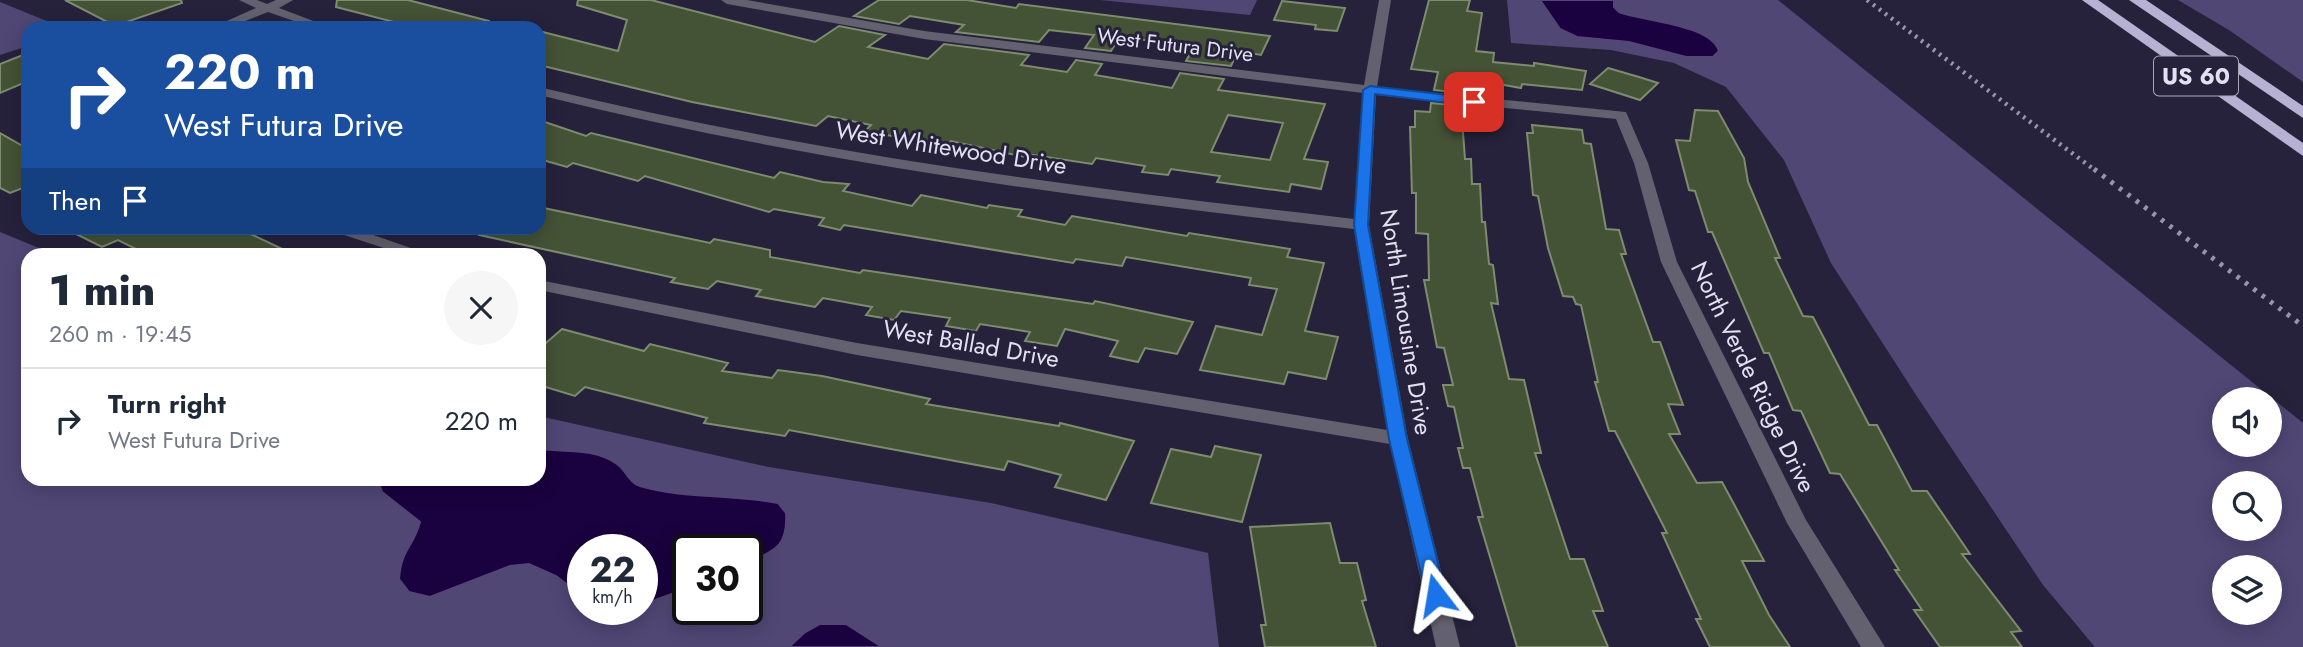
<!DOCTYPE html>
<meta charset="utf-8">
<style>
body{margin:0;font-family:Jost,sans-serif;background:#f6f6f7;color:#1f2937;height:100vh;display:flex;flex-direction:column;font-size:26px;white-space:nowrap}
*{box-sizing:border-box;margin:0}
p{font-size:23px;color:#747a83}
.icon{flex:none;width:38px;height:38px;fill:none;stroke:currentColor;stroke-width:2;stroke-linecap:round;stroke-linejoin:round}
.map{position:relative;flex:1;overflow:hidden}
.sheet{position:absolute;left:21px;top:248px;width:525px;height:238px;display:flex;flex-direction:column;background:#fff;border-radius:21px;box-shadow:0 4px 18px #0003}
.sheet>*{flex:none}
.hud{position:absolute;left:21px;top:21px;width:525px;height:214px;border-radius:21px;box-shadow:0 4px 18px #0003;background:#1a4fa0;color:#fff;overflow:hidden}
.controls{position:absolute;left:2212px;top:387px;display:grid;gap:14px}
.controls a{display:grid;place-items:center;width:70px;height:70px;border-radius:50%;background:#fff;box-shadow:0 4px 18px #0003;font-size:35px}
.speed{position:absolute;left:567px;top:534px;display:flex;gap:14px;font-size:35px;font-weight:700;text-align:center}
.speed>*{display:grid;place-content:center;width:91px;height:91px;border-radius:50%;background:#fff;box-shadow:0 4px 18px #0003;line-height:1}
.speed small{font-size:18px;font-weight:400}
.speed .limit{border:4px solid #111;border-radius:10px;background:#fff;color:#111}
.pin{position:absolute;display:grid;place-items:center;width:60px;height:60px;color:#fff;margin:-30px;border-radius:14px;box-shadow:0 4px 10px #0006}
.me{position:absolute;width:77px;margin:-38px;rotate:346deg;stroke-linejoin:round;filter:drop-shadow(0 0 5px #0008)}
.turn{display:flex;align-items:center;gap:24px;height:147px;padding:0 28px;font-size:32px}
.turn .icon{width:91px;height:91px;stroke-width:2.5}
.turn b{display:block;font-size:49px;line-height:60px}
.then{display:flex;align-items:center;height:66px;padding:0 28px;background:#0003;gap:14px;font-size:26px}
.round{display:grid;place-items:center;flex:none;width:74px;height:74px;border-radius:37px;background:#f6f6f7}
.overview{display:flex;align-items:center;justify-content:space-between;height:119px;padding:0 28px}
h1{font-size:42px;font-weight:800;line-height:52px}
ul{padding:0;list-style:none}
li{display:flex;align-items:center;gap:21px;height:105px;padding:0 28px;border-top:2px solid #e0e1e3}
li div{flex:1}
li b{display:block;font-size:26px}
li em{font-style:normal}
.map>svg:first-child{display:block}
.green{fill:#504775;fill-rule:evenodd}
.water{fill:#19023f;stroke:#554574;stroke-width:2}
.building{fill:#445236;stroke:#7d8c6e;stroke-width:2;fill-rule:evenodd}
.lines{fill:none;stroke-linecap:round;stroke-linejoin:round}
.street{fill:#63616f;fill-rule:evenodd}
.highway{fill:#b7b2d4;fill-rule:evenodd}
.rail-far1{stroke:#9894a9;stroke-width:4.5;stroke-dasharray:2.5 5;stroke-linecap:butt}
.rail{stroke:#9894a9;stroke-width:5;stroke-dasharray:3.5 7;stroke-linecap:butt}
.route{fill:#1a73e8;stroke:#114b97;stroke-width:2}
.labels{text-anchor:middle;stroke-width:6;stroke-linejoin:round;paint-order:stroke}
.far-street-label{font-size:21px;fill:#e2e0f1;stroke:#27223c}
.shield{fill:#27223c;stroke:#aaa7bb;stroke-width:2}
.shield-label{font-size:23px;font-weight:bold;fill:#e2e0f1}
.street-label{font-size:24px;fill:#e2e0f1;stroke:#27223c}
</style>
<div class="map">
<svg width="2303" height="647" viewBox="0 0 2303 647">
<rect width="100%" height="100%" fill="#27223c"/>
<g class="green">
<path d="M1100,0H1257L1250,15Z"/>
<path d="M1507,0H1778L2303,423V647H2095L2043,585L1916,395L1831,263L1784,160L1726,87L1674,63L1611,50L1511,43ZM2224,399H2270V444H2224ZM2224,483H2270V528H2224ZM2224,567H2270V612H2224Z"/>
<path d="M2178,0H2303V82L2229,30Z"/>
<path d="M0,2L64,28H28V46L0,55Z"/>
<path d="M0,232L56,255L28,256V480H539V416L769,467L991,503L1208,553L1219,647H0ZM583,550H642V609H583ZM688,550H747V609H688Z"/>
</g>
<g class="water">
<path d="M1540,0H1614V7L1619,12C1642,21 1711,24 1719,51L1713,57H1686L1629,42L1577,37L1560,29Z"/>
<path d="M539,449C565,452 595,448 617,464C626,470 629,483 640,486C684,499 733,494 778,503L786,513C788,547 775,550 747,563V550H688V588L642,605V550H583V596L556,576L529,564L510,566L430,597L409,592L399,579C401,549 413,548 420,522L382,492L378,480H539Z"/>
<path d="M820,624H846L882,647H789L804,633Z"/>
</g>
<g class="building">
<path d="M65,0H181L182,3L115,26Z"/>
<path d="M337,0H408L489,21V28H417L336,7Z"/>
<path d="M578,0H651L815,42L839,26L885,35L868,47L928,59L944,44L1029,55L1021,65L1067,72L1076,60L1102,64L1095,75L1172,88L1180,73L1224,79L1218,90L1325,104L1304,159L1328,162L1321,189L1291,184L1289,192L1217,182L1220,176L1171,169L1168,175L1142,172L1145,166L1096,158L1092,164L1027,154L1025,157L951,141L947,146L865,131L871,125L828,116L816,126L692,102L539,65V31L618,51L627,20L577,5ZM1228,115L1283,123L1270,160L1211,152Z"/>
<path d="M879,0H967L1016,8L1019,4L1270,36L1261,55L1238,51L1231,66L1186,61L1192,50L1167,47L1169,43L1120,37L1111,51L1085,48L1094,35L1049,30L1039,42L956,32L964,25L910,16L899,24L854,16Z"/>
<path d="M1429,0H1470L1467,11L1482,13L1476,51L1494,53L1493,62L1534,66V63L1586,71L1582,90L1522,84L1521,88L1460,77L1461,93L1434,90L1438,72L1411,69Z"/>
<path d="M1282,1L1345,8L1337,31L1315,29L1316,25L1274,20Z"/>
<path d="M28,53V81L0,93V64Z"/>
<path d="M1608,68L1639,77L1658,83L1640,100L1590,84Z"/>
<path d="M1431,103L1461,106L1465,159H1471L1472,184H1480L1482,222H1485L1489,264L1493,265L1498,304L1491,303L1509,379L1524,380L1541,453H1535L1570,559H1584L1603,611H1593L1608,647H1517L1478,517H1483L1470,468H1463L1458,448H1463L1454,407L1448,406L1443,385H1453L1444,348L1437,347L1424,280H1429L1428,234L1416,233V193H1412L1410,127H1415V111L1430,112Z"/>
<path d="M1695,110L1718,111L1744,158L1748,182L1780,258H1775L1803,316L1813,317L1869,425H1877L1912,491H1927L1970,554H1962L2021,631L2011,632L2022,647H1940L1914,610H1922L1895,570H1899L1840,474L1830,473L1801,411L1793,410L1769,353H1764L1712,232H1708L1695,191L1689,190L1676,140L1690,141Z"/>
<path d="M539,120L586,136L591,133L774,178L780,172L823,182L849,184L843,191L912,206L921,195L987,208L989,205L1022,210L1018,216L1065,225L1072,216L1187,236L1189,233L1290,249L1287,257L1324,263L1305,331L1338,337L1326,379L1288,372L1284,384L1200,370L1216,326L1262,335L1277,289L1249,285L1251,278L1126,257L1122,266L1076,259L1073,263L844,225L840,230L819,225L824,218L774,209L769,212L645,176L638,181L573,163L567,167L539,159Z"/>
<path d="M1532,125L1582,130L1584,143L1591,144L1606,229L1619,230L1626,254H1621L1653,342H1660L1683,405L1668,404L1680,434H1669L1697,483L1722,482L1735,506L1764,561H1742L1769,615L1790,647H1710L1696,619H1701L1662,533H1667L1615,431H1609L1595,382H1598L1581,305L1576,304L1573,297L1563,296L1548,248L1538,196L1533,195L1527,133H1533Z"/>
<path d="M0,133L28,149V186L10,193L0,188Z"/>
<path d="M539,207L710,243L714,239L770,250V257L860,273L863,270L1093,304L1095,301L1193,322L1177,354L1145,348L1138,362L1110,356L1118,341L1065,329L1057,346L1025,341L1030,332L980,324L976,331L946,326L950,318L901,311L894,320L866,315L872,307L823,298L815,307L756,296L761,290L717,281L708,289L671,282L675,278L479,235L480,228H539Z"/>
<path d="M64,228H238L297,256H150L118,240L102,247Z"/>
<path d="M562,329L644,351L650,344L728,363L722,371L772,378L778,370L822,376L930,399L926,404L1059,426L1060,423L1134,441L1106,500L1055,487L1061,475L1008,461L1004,470L789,430L785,436L704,423L707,418L585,387L575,396L539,385V349Z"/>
<path d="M1215,446L1261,455L1242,522L1151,503L1171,449L1211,457Z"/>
<path d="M1330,523L1340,563H1357L1366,600L1362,601L1376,647H1265L1261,625H1266L1250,527Z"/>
</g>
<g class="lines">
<g class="street">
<path d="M239,0H257L267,4L276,0H293L279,8L332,28H314L268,12L228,28H211L256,8Z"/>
<path d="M721,0H747L924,31L1364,85L1379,0H1391L1377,87L1626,112L1648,163L1677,262L1806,520L1885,647H1861L1787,523L1661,262L1634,163L1616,119L1376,95L1369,225L1408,439L1460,647H1436L1390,444L857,355L539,290V280L857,343L1387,430L1354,229C1079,198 807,162 539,95V87C807,153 1079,188 1354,219L1363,93L924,39L727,4Z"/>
<path d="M28,100V109L23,108L21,104Z"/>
<path d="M330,228H353L434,256H408L332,231Z"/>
</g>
<g class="highway">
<path d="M2082,0H2098L2303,143V156Z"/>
<path d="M2129,0H2146L2303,106V118Z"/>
</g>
<path class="rail-far1" d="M1867,0L2096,171"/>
<path class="rail" d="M2094,169L2303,326"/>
</g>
<path class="route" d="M1370,86L1474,98L1480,102L1474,106L1375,94L1368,225L1407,439L1446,595L1443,601H1429L1426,595L1389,439L1354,225L1363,90Z"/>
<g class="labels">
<g class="far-street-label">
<text transform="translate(1175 45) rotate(7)" y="7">West Futura Drive</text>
</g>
<rect class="shield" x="2154" y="56.5" width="84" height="39" rx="5"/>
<g class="shield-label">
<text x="2196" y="84">US 60</text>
</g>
<g class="street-label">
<text transform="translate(951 148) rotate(9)" y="8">West Whitewood Drive</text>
<text transform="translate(1406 322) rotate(81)" y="8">North Limousine Drive</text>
<text transform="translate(971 344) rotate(10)" y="8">West Ballad Drive</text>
<text transform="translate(1753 377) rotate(64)" y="8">North Verde Ridge Drive</text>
</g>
</g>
</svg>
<div class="controls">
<a><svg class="icon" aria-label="sound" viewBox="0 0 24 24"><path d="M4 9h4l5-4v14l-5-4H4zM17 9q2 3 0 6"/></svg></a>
<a><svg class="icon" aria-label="search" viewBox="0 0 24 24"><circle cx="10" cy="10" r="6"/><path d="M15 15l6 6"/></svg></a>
<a><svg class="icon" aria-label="layers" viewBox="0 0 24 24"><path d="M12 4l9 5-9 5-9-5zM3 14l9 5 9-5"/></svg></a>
</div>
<div class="speed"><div>22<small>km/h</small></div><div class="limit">30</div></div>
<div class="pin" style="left:1474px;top:102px;background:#d93025"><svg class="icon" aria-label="arrive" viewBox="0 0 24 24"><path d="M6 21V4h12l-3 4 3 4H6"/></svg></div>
<svg class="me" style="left:1436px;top:595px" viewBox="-20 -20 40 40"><path d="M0-17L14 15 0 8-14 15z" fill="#1a73e8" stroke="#fff" stroke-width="4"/></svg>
<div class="hud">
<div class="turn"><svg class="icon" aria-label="right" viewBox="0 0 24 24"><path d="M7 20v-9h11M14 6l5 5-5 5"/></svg><div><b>220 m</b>West Futura Drive</div></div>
<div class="then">Then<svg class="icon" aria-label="arrive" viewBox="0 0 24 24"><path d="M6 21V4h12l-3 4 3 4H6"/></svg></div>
</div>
<section class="sheet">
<div class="overview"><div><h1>1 min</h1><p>260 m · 19:45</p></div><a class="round"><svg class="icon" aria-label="close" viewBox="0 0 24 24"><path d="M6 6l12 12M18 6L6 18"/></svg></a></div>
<ul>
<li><svg class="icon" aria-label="right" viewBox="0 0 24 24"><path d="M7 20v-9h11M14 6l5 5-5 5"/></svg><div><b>Turn right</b><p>West Futura Drive</p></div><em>220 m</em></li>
</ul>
</section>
</div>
